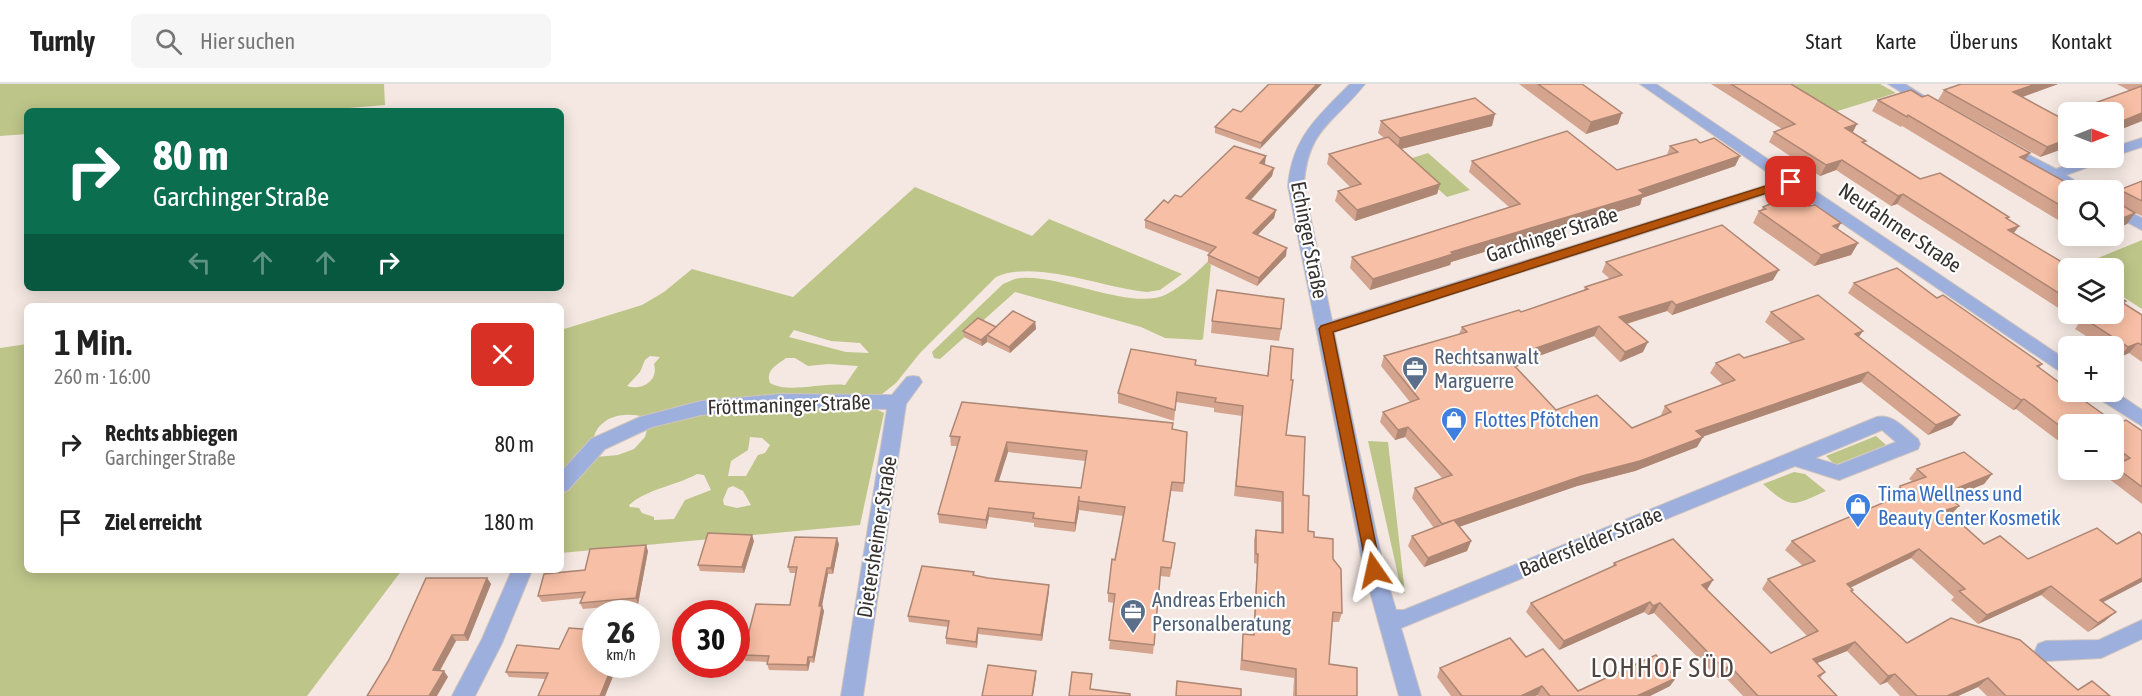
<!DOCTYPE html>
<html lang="de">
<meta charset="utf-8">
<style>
body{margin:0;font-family:"Asap Condensed",sans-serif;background:#f6f6f6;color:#222;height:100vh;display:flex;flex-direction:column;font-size:22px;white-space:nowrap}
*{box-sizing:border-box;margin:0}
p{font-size:20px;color:#767676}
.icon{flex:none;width:33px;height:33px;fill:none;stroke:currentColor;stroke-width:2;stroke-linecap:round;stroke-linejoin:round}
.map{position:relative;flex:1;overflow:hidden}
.panel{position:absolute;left:24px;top:219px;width:540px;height:270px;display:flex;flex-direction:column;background:#fff;border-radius:9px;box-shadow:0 3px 15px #0003}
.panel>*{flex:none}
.guide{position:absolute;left:24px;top:24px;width:540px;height:183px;border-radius:9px;box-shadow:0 3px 15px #0003;background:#0b6e4f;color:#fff;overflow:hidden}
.needle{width:39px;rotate:90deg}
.fabs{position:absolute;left:2058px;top:18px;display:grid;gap:12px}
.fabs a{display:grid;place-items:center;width:66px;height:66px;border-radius:9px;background:#fff;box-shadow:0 3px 15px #0003;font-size:30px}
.speed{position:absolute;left:582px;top:516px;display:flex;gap:12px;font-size:30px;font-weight:700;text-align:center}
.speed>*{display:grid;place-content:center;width:78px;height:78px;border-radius:50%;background:#fff;box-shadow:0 3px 15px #0003;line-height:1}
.speed small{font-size:15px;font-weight:400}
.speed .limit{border:9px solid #d22;background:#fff;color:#111}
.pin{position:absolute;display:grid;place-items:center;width:51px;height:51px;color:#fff;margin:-26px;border-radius:12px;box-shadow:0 3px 9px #0006}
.me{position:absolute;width:66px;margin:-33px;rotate:349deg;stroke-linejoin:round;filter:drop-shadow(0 0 4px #0008)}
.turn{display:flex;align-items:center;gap:21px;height:126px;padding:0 30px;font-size:27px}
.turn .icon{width:78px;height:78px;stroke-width:2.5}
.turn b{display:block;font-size:42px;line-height:51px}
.lanes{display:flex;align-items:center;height:57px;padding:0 30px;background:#0003;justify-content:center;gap:30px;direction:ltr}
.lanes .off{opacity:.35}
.round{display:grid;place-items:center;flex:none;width:63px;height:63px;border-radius:9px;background:#f6f6f6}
.head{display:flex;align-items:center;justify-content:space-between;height:102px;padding:0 30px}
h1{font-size:36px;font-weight:600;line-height:45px}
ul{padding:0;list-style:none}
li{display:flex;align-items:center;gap:18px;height:78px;padding:0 30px}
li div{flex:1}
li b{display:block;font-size:22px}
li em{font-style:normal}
header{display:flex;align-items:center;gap:36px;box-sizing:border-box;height:84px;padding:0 30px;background:#fff;border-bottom:2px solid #e0e0e0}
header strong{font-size:28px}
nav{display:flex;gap:33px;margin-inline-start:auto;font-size:21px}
.search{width:420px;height:54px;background:#f6f6f6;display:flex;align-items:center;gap:15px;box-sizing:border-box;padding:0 21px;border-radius:9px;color:#767676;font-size:22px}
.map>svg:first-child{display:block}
.green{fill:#bdc589;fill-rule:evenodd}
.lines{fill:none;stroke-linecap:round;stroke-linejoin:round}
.minor-casing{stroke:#cfc4be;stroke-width:2}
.minor{fill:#9dafdd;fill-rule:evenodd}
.wall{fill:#d4a48e;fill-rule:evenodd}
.shaded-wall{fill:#ad8674}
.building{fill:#f7bfa5;stroke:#ad8674;stroke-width:1.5;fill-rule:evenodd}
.route{fill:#b45309;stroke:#753606;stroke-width:1.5}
.labels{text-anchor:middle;stroke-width:4.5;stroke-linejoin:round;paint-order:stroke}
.street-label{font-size:21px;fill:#373230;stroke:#fff}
.service-label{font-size:21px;fill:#4e5e75;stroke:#fff;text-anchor:start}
.shop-label{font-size:21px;fill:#366cbe;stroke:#fff;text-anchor:start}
.near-neighbourhood-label{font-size:27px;letter-spacing:1.5px;fill:#4f443f;stroke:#fff}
</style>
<header>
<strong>Turnly</strong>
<div class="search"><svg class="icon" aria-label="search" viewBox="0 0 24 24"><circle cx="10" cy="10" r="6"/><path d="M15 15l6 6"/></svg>Hier suchen</div>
<nav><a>Start</a><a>Karte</a><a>Über uns</a><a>Kontakt</a></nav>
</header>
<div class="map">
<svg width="2142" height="612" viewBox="0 0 2142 612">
<rect width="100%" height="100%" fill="#f5e8e2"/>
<g class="green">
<path d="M0,0H384L385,21L313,27H27V50L0,52Z"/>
<path d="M1778,0H1880L1896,9L1828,30Z"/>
<path d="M1428,69L1470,106L1447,113L1406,76Z"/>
<path d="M915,103L1032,152L1049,135L1182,190L1160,206L1147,208C1104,204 1035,175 996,193L920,269L896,299L877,314L644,333C623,327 596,333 593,358L561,387V246L642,221L664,208L692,185L793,213ZM794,246L831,257L860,259L869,269L846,268L789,253ZM650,272L660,273L654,280C659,297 641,307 627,302L640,288L645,276ZM786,274H795L808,282L828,280L858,282L845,301C823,298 789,310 770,299C765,286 777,281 786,274Z"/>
<path d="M1254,128L1208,179L1211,181L1203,255L1201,256L1165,254L1141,243L1015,208L940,275L934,274L932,268L1003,200C1009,198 1015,194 1021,194C1060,190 1135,228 1167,210C1198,194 1229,153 1254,128Z"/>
<path d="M2142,156V225L2114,207V184L2076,183Z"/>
<path d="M27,260V486H402L307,612H0V264Z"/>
<path d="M777,321L872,323L884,329L860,441L561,469V414L575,392L596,373L618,371L634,365L645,353L648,342L700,328ZM750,353L762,354L770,361L765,369L758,371L746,392H728L731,377L748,366ZM697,390L704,391L711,406L685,416L674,435L654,436V433L642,429L639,424L630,423L629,421C647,405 675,402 697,390ZM733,402L743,407L751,421L737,424L724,421L723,416L728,404Z"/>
<path d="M1876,352L1886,361L1835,381L1826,372Z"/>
<path d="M1368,357L1388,358L1405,509H1402Z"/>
<path d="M1794,388L1805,390L1826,407C1792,422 1792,426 1763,400Z"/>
</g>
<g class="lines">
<defs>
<g id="minor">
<path d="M1350,0H1365C1334,39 1307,45 1304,102L1332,237L1780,97L1640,0H1656L2068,277V291L2062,289L1789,103L1334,248L1384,486L1396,526H1404L1877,333C1893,329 1906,346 1918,355L1920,360L1918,365L1839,396L1795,382L1401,544L1421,612H1399L1364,486L1288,102C1292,54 1318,32 1350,0ZM1882,346L1896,358L1838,381L1815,374Z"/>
<path d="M1888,0H1905L1934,18L1927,22L1922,21Z"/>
<path d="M2142,54V63L2114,72V63Z"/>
<path d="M2006,59L2056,85L2088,74H2107L2105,77L2066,91L2089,106H2071L2001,66L1999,63L2001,60Z"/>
<path d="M2114,120L2142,134V146L2114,131Z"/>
<path d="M913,292L919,293L922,298L906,320L863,612H841L887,325L781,324L701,331L652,343L605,365L568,406L561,409V388L591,355L640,333L701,317L781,310L892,311L907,293Z"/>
<path d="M2114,307L2142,326V342L2096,313L2093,308Z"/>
<path d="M512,486H532L502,559L475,612H452L482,555Z"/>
<path d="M2142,536V555L2101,574L2046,577L2038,574L2035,567L2038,560L2046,557L2099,556Z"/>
</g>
</defs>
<use href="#minor" class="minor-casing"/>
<use href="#minor" class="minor"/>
</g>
<g class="wall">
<path d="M1269,0L1260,65L1215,49V43L1241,28Z"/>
<path d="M1519,0H1582L1622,29L1618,40L1586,50Z"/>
<path d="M1711,0H1791L1853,48L1865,60L1920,95L2008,135L2019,142L2014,149L2068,184V230H2114L2126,217L2124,220L2142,231V278L2129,269L2118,274L2114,270V262H2102L2075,245L2080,238L1897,120L1891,122L1836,86L1820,92L1769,58L1774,48L1782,45Z"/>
<path d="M1961,0H2058L2022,13L2059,33L2068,29V63L2040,73L1938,16L1944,6Z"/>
<path d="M2117,0H2142V37L2114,48L2130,7Z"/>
<path d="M1922,13L2030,69L2025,76L2068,106V142L1902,42L1901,43L1872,27L1878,16Z"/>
<path d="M1381,37L1492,42L1401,65L1440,100L1437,110L1355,137L1335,117L1338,107L1350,103L1327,80L1329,70L1384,54L1378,49Z"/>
<path d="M1700,59L1740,72L1735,82L1642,114L1640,121L1451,178L1450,181L1370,206L1350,184L1352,173L1509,123L1469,88L1472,77L1617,86L1667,71L1670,62Z"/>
<path d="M1265,80L1264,81L1274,84L1272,92L1251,116L1276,126L1274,134L1257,151L1286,172L1257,202L1208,179V171L1210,169L1145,144V136L1168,119Z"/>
<path d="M2142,97V132L2133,128L2127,140L2114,108Z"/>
<path d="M1763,123L1838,145L1858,159L1851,171L1814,182L1753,139L1759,127L1761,126Z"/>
<path d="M1606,178L1773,196L1672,231L1667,227L1627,240L1643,268L1620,278L1594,252L1536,273L1535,277L1516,283L1556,326L1632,344L1660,333L1665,322L1723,301L1710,289L1716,279L1744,274L1791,259L1765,238L1771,228L1859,253L1952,341L1928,351L1861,298L1702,353L1697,363L1635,387L1577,402L1459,443L1471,457L1467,467L1424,483L1408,462L1412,452L1434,444L1412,414L1415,404L1443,395L1405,353L1395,356L1380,338L1383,328L1410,318L1381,282L1384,272L1459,250L1462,243L1521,228L1584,206L1585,203L1610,195L1602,188Z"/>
<path d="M1854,199L1937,214L2042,280L2039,284L2117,340L2142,347V420L2104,391L2109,386H2114V382L2116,380L2114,378V340H2068V364L2016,325L2013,326L1848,209Z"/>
<path d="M1212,237L1281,245L1279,257L1211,249Z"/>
<path d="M1035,238L1036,245L1010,269L987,258L982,262L964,253L963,247Z"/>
<path d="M1271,262L1286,351L1303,411L1308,447L1333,475L1342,529L1339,538H1332L1329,580L1357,612H1293L1294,594L1240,586L1242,560L1243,550L1253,551L1257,480L1254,479V456L1256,446L1281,448V418L1234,412L1242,332L1214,328V324L1176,318L1174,337L1118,319V309L1195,281L1267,292Z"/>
<path d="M1172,346L1184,399L1183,408L1171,407L1164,457L1175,459L1170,493L1160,492L1153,570L1109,565L1114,519L1108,518V509L1123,432L1079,426L1075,448L1034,443V439L989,433L986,445L939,439L938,430L957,362H951L950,352ZM1008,368L1085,377L1081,404L998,397Z"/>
<path d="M1917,385L1992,390L1984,400L1950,414L1959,422L1951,431L1984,460L2028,475L2103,518L2105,537L2088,548L2041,511L1978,540L1951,516L1954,513L1911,474L1850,504L1852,508L1907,559L2078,606L2110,612H1987L1978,603L1958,612H1900L1887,598L1880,601L1847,567L1817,579L1825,588L1820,594L1837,612H1743L1723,591L1718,594L1654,529L1648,531L1644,528L1559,566L1526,528L1531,519L1612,483L1614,479L1707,506L1771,569L1807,552L1762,505L1768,495L1803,482L1785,466L1792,457L1885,418L1892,408L1895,407L1900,402L1912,397L1909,395Z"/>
<path d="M754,457L744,489L700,487L698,481Z"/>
<path d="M839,460L833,490H828L822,522L824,527L814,579L810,578L808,587L769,586L767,580V578L745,577L743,571L790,521L796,489H790L788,483Z"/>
<path d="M648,467L638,520L583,525L580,519L582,514L542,518L538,512L585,486Z"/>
<path d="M974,488V491L988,494L1049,501V507L1042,557L978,550L977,564L946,560V554L948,543L909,538L908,532Z"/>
<path d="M487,494L491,500L468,557H456L440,587L448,593L367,612Z"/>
<path d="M1526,573L1578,607L1670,602L1650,612H1538V611L1535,612H1451L1437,593L1440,584Z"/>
<path d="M618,580L605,612H538L546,595L509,593L506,588Z"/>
</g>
<g class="shaded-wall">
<path d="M1317,0H1322L1260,65L1261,59Z"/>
<path d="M2036,0H2058L2006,19L2013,8Z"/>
<path d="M1622,29L1618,40L1586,50L1591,38Z"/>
<path d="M2142,29V37L2114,48V40Z"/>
<path d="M1495,30L1492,42L1397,66L1400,54Z"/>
<path d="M1857,40L1852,50L1845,44Z"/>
<path d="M2068,55V63L2040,73L2047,63Z"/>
<path d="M2030,69L2022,80L2020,73Z"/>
<path d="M1266,72L1265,80L1259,87L1260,79Z"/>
<path d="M1740,72L1735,82L1642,114L1640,121L1451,178L1450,181L1370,206L1373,195L1451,168L1639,106Z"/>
<path d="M1842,76L1836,86L1820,92L1826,81Z"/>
<path d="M1274,84L1272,92L1245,122L1246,114Z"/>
<path d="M1440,100L1437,110L1355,137L1357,126Z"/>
<path d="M1903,110L1897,120L1891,122L1898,112Z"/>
<path d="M1276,126L1274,134L1252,157L1253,149Z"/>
<path d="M2135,129L2127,140L2114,146V138Z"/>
<path d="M1841,139L1835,150L1833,142Z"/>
<path d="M2019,142L2011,152L2008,146Z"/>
<path d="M1858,159L1851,171L1814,182L1821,171Z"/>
<path d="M1287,164L1286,172L1257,202L1259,194Z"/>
<path d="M1779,186L1773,196L1672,231L1676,221Z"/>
<path d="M1672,217L1667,227L1615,243L1619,233Z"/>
<path d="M1035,238L1036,245L1010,269L1009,263Z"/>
<path d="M1599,242L1594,252L1536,273L1535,277L1505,286L1509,276L1536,264Z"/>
<path d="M996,243L987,251V258L982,262L981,256Z"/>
<path d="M1863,247L1856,257L1855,250Z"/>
<path d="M1648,258L1643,268L1620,278L1625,268Z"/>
<path d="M2138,259L2129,269L2118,274L2128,263Z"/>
<path d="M1868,288L1861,298L1690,357L1696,347Z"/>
<path d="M2024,315L2016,325L2013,326L2021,316Z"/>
<path d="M1960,331L1952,341L1928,351L1936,341Z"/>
<path d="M1408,343L1405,353L1395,356L1398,346Z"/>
<path d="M1703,353L1697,363L1635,387L1577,402L1450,446L1454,436L1582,392Z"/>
<path d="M1007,358L1008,368L996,406L995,397Z"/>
<path d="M1992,390L1984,400L1937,419L1945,409Z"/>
<path d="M1079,417V426L1075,448V439Z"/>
<path d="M1959,422L1950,431L1946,426Z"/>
<path d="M989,424V433L986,445V436Z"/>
<path d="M752,451L754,457L744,489L742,483Z"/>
<path d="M837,454L839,460L833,490L831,484Z"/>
<path d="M1471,457L1467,467L1424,483L1428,474Z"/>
<path d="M646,461L648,467L638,520L636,514Z"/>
<path d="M1919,465L1911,474L1839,509L1847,500Z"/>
<path d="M827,484L828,490L821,527L819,522Z"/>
<path d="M487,494L491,500L468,557L464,551Z"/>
<path d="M2142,494V498L2090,525L2100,516Z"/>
<path d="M1713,496L1707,506L1702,501Z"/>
<path d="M1049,501V507L1042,557L1041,551Z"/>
<path d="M2051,502L2041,511L1978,540L1987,531Z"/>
<path d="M1650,518L1644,528L1559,566L1564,557Z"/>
<path d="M1660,519L1654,529L1648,531L1653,522Z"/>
<path d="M822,522L824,527L814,579L813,573Z"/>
<path d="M2116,528L2105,537L2088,548L2098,539Z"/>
<path d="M978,544V550L977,564L976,558Z"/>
<path d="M452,551L456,557L437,591L433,586Z"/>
<path d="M1855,558L1847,567L1805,584L1813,575Z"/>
<path d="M808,573L810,578L808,587L807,581Z"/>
<path d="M613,580H618L605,612H600Z"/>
<path d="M1730,582L1723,591L1718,594L1724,585Z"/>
<path d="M444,587L448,593L437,612H429Z"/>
<path d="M1036,587V593L1033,612H1032Z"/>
<path d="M1895,590L1887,598L1880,601L1888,592Z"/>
<path d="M1676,594L1670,602L1650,612H1637Z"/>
<path d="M1988,594L1978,603L1958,612H1947Z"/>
<path d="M1542,602L1538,611L1535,612H1521Z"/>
</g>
<g class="building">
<path d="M1269,0H1317L1261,59L1215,43L1233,25L1241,28Z"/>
<path d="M1538,0H1582L1622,29L1591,38Z"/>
<path d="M1731,0H1791L1857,40L1845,44L1866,57L1862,58L1920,95L1940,89L2009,133L2006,134L2019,142L2008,146L2072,184H2068V215L1903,110L1898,112L1842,76L1826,81L1774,48L1795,40Z"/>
<path d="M1961,0H2036L2013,8L2059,33L2068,29V55L2047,63L1944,6Z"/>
<path d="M2142,2V29L2125,36L2114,40V28H2070Z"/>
<path d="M1911,6L1922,13L1928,11L2030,69L2020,73L2080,106H2068V126L1908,31L1907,33L1878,16Z"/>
<path d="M1475,14L1495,30L1400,54L1381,37Z"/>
<path d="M1567,47L1617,86L1678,68L1670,62L1696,55L1700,59L1714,54L1740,72L1639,106L1644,110L1451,168L1453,170L1373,195L1352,173L1520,120L1472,77Z"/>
<path d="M1388,53L1440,100L1357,126L1338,107L1361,100L1329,70Z"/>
<path d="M1234,62L1266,72L1260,79L1274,84L1246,114L1276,126L1253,149L1287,164L1259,194L1208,171L1216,163L1145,136L1164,116L1168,119L1175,111L1181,113Z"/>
<path d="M2142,97V117L2122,107L2120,120L2135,129L2114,138V108Z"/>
<path d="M1792,111L1809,122L1815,121L1841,139L1833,142L1858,159L1821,171L1759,127L1766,125L1763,123Z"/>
<path d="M1722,141L1779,186L1676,221L1672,217L1619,233L1648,258L1625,268L1599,242L1536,264L1539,267L1509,276L1556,326L1597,311L1632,344L1671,328L1665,322L1735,296L1716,279L1739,270L1744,274L1804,255L1771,228L1818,211L1863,247L1855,250L1960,331L1936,341L1868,288L1696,347L1703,353L1640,377L1582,392L1454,436L1471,457L1428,474L1412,452L1454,436L1442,440L1415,404L1452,391L1408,343L1398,346L1383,328L1419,315L1384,272L1467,248L1462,243L1519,226L1521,228L1588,205L1585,203L1622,191L1606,178Z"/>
<path d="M1897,184L1937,214L1943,211L2042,280L2037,282L2068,305V308H2072L2117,340L2126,336L2142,347V403L2114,382L2130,374L2114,362V340H2068V348L2024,315L2021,316L1854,199Z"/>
<path d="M1217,206L1284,215L1281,245L1212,237Z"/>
<path d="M2114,210L2126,217L2123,219L2142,231V261L2138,259L2128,263L2083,234L2093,230H2092H2114Z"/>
<path d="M1013,227L1035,238L1009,263L987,251Z"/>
<path d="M978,234L996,243L981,256L963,247Z"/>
<path d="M1271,262L1293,265L1291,296H1293L1286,351L1305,353L1303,411L1309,412L1308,447L1314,448V453L1333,455V475L1341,485L1342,529L1333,528L1329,580L1357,584V612H1296V585L1242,576L1243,550L1254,551L1258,470H1256V446L1283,449V408L1236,402L1243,322L1215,318L1216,314L1177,308L1175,326L1118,309L1131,265L1196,276L1195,281L1268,292Z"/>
<path d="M962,318L1173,339L1172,345L1187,348L1184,399L1172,398L1163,457L1175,459L1171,484L1161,483L1154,561L1109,556L1115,510L1108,509L1112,475L1115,476L1125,423L1079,417V412L1075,439L1033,434L1034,429L989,424L986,436L938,430L960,353L950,352ZM1007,358L1087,367L1081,404L995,397Z"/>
<path d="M1964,368L1992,390L1945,409L1959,422L1946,426L1984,460L2000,452L2028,475L2097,444L2117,460L2139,448L2142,451V494L2100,516L2116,528L2098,539L2051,502L1987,531L1959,507L1965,505L1919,465L1847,500L1853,506L1851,507L1907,559L1951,534L2020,556L2078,606L2092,597L2110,612H2006L1988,594L1947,612H1917L1895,590L1888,592L1855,558L1813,575L1825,588L1818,592L1837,612H1758L1730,582L1724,585L1660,519L1653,522L1650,518L1564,557L1531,519L1616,481L1614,479L1673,455L1713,496L1702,501L1771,569L1818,547L1768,495L1815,477L1792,457L1897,413L1892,408L1901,405L1900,402L1926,393L1917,385Z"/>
<path d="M708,449L752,451L742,483L698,481Z"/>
<path d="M795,453L837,454L831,484H827L819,522H822L813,573H808L807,581L767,580L769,572L743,571L756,520L790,521L797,483H788Z"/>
<path d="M646,461L636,514L580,519L585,508L538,512L544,490L585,486L590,465Z"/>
<path d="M922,482L974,488L973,491L988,494L1049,501L1041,551L978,544L976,558L946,554L949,537L908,532Z"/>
<path d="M426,494H487L464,551H452L433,586L444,587L429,612H367L389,576Z"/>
<path d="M569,544L596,546V580H613L600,612H538L548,589L506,588L517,561L559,565Z"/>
<path d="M1510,554L1526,573L1543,565L1578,607L1656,571L1676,594L1637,612H1550L1542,602L1521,612H1462L1440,584Z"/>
<path d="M988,581L1036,587L1032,612H982Z"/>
<path d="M1072,588L1092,590L1090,605L1130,610V612H1069Z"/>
<path d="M1177,597L1241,605V612H1176Z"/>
</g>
<path class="route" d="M1791,94L1797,98L1795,100L1333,248L1381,486L1379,491L1374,493L1368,491L1319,245L1321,242Z"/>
<defs>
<symbol id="office-pin" viewBox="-11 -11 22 30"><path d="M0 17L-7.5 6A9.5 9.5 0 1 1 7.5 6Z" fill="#5c6f8a" stroke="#fff"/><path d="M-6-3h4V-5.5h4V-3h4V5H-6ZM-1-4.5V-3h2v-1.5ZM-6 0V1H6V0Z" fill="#fff"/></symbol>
<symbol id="shop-pin" viewBox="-11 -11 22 30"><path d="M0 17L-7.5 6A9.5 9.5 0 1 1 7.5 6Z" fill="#3f7fe0" stroke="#fff"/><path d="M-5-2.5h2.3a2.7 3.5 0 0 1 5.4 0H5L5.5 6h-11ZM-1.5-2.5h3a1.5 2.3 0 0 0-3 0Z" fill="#fff"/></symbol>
</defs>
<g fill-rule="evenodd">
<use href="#office-pin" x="1400" y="270" width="30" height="40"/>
<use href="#shop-pin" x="1439" y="321" width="30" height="40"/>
<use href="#shop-pin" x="1843" y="407" width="30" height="40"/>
<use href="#office-pin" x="1118" y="513" width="30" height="40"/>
</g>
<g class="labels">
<g class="street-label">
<text transform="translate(1900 144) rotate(34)" y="7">Neufahrner Straße</text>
<text transform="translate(1552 151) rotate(-18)" y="7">Garchinger Straße</text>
<text transform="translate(1309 156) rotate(79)" y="7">Echinger Straße</text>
<text transform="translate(789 321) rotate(-2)" y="7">Fröttmaninger Straße</text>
<text transform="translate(877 453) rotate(-81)" y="7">Dietersheimer Straße</text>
<text transform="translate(1591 458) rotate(-22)" y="7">Badersfelder Straße</text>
</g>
<g class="service-label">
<text x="1434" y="280">Rechtsanwalt<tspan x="1434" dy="24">Marguerre</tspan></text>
<text x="1152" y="523">Andreas Erbenich<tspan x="1152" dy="24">Personalberatung</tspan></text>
</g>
<g class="shop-label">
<text x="1474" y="343">Flottes Pfötchen</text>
<text x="1878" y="417">Tima Wellness und<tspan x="1878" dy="24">Beauty Center Kosmetik</tspan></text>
</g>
<g class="near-neighbourhood-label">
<text x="1663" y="593">LOHHOF SÜD</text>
</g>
</g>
</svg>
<div class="fabs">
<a><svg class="needle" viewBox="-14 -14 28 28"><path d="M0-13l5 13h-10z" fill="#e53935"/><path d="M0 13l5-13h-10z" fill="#767676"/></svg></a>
<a><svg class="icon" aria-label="search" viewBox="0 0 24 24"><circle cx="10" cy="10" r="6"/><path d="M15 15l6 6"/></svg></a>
<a><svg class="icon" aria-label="layers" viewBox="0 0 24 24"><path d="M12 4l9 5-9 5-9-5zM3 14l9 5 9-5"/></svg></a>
<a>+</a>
<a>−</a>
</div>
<div class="speed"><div>26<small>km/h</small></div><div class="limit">30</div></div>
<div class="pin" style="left:1791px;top:98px;background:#d93025"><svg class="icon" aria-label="arrive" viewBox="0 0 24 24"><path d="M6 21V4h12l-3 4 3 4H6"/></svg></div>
<svg class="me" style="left:1374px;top:486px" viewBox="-20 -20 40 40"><path d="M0-17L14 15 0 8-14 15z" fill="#b45309" stroke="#fff" stroke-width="4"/></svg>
<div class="guide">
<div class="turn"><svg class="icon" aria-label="right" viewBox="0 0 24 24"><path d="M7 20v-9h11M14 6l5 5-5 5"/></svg><div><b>80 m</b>Garchinger Straße</div></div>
<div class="lanes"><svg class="icon off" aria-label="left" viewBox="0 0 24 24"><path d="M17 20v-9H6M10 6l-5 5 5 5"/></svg><svg class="icon off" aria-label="ahead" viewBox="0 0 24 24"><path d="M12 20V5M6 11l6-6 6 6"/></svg><svg class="icon off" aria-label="ahead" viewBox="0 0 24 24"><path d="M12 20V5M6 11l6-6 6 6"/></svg><svg class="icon" aria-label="right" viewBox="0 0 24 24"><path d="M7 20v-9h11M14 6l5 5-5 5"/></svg></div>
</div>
<section class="panel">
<div class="head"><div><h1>1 Min.</h1><p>260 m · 16:00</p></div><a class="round" style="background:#d93025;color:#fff"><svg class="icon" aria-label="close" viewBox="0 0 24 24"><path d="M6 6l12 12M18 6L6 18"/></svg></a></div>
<ul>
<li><svg class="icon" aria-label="right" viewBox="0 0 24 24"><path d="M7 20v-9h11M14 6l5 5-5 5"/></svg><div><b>Rechts abbiegen</b><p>Garchinger Straße</p></div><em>80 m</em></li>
<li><svg class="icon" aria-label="arrive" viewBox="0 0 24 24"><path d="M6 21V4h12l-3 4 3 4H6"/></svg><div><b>Ziel erreicht</b></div><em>180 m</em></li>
</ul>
</section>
</div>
